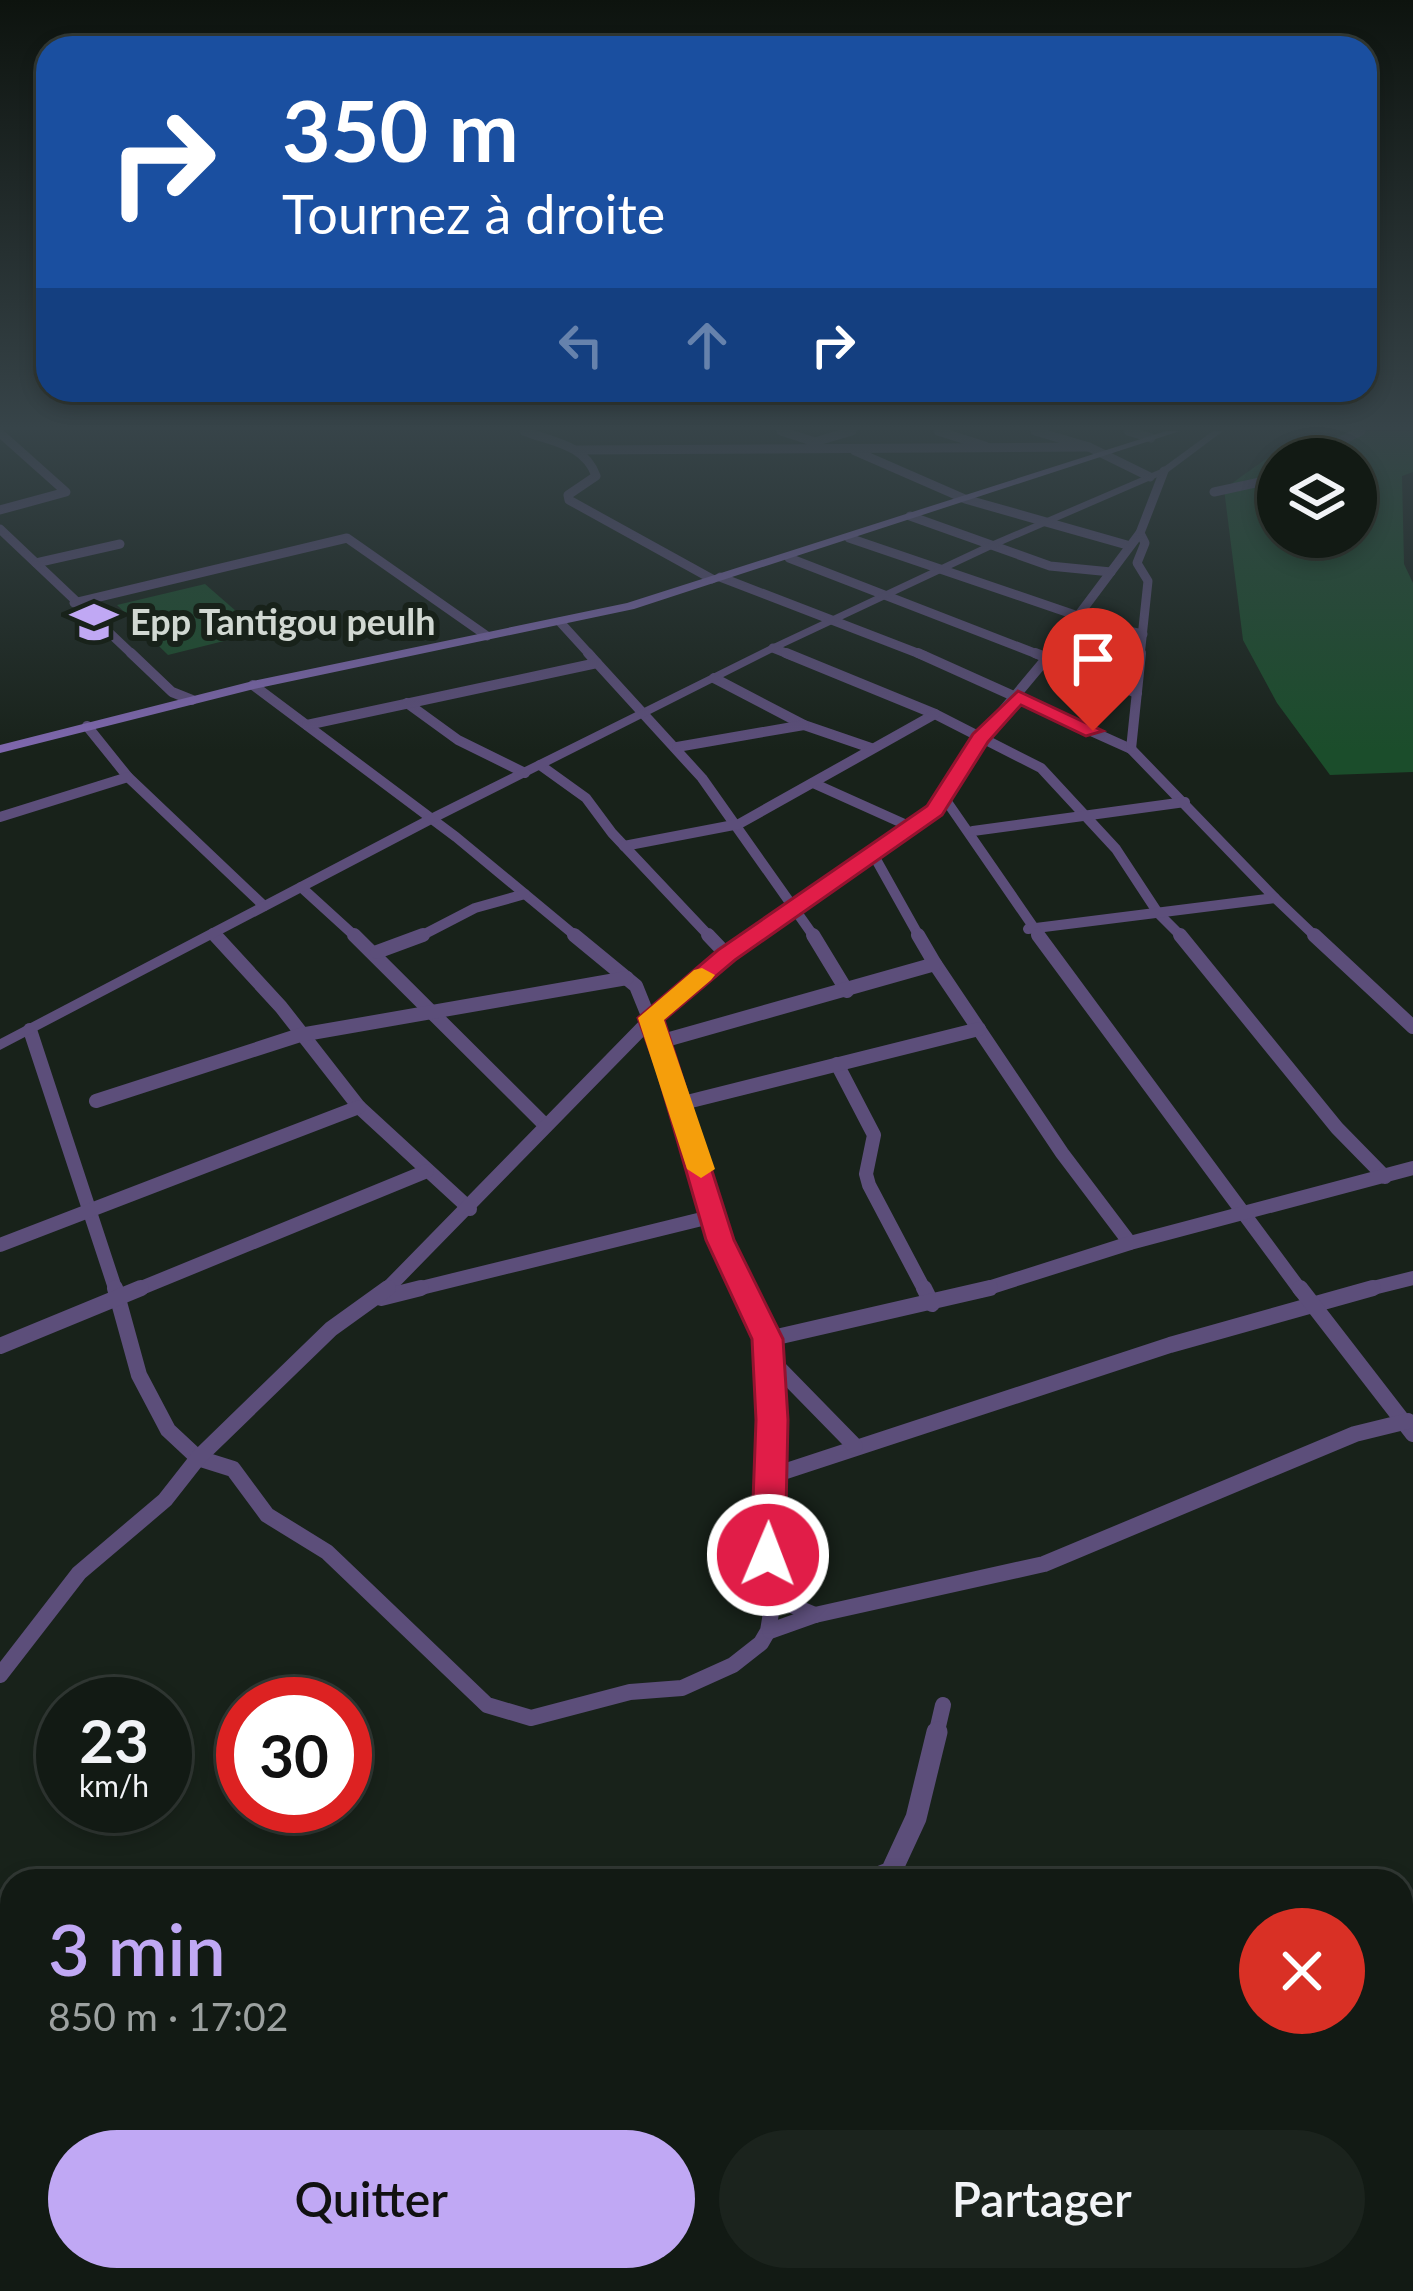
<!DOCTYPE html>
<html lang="fr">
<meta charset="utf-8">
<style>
body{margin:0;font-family:Lato,sans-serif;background:#1b231d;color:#f1f3f6;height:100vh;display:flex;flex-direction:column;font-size:45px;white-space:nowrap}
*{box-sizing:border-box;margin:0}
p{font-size:39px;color:#9ca1a0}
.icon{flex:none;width:66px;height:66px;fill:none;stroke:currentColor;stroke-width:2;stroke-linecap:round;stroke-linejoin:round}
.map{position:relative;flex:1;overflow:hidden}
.drawer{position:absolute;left:0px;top:1869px;width:1413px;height:423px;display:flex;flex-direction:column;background:#121a14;border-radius:36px 36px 0 0;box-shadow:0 6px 18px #0003,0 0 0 3px #313834}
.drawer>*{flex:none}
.banner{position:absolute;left:36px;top:36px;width:1341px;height:366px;border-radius:36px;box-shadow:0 6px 18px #0003,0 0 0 3px #313834;background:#1a4fa0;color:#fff;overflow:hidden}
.controls{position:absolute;left:1257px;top:438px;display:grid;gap:24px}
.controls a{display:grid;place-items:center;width:120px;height:120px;border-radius:50%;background:#121a14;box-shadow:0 6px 18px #0003,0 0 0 3px #313834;font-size:60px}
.speed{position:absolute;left:36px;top:1677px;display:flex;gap:24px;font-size:60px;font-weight:700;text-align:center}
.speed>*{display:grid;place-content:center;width:156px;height:156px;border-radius:50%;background:#121a14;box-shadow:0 6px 18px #0003,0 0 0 3px #313834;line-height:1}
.speed small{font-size:30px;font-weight:400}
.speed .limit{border:18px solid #d22;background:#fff;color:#111}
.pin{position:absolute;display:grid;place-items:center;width:102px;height:102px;color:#fff;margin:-123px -51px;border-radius:50% 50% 50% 0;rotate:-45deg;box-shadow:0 0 12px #0007}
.pin .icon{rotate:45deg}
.me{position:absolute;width:132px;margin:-66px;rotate:1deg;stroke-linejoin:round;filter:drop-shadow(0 0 9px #0008)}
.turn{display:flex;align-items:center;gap:42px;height:252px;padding:0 48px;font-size:54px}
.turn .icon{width:156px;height:156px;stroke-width:2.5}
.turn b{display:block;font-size:84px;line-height:102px}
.lanes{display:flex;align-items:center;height:114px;padding:0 48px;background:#0003;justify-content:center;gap:60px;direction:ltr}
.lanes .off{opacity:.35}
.round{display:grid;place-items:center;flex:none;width:126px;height:126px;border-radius:63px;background:#1b231d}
.summary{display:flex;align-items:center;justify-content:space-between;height:204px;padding:0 48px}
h1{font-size:72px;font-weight:600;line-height:90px;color:#c0a8f4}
.cta{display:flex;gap:24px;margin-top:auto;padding:24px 48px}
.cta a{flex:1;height:138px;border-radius:72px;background:#c0a8f4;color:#111;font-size:48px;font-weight:600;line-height:138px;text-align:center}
.cta a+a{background:#1b231d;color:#f1f3f6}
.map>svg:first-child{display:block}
.green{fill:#1b4d2b;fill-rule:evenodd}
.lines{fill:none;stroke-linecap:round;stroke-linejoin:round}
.minor-far4{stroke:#5c4e7a;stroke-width:9}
.minor-far3{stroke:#5c4e7a;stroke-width:10}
.minor-far2{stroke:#5c4e7a;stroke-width:14}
.minor-far1{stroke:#5c4e7a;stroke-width:16}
.minor{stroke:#5c4e7a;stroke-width:21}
.tertiary{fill:#5c4e7a;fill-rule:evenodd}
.secondary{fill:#7e67ad;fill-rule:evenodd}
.route{fill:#e11d48;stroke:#92132f;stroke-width:3}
.slow{fill:#f59e0b}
.labels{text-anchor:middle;stroke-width:12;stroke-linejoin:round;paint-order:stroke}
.far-poi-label{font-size:36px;font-weight:bold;fill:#d1d8d2;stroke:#18221a;text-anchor:start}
</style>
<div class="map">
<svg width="1413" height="2291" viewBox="0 0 1413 2291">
<rect width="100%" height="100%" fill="#18221a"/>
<g class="green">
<path d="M1352,431H1413V472L1402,476L1404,564L1413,583V772L1330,775L1277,703L1243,640L1224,489L1270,456ZM1278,459H1356V537H1278Z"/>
<path d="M205,584L260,632L168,655L117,605Z"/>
</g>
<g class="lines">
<g class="minor-far4">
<path d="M524,431C552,442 585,444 596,476L568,495L569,500L712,579"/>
<path d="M781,431L815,442"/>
<path d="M938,431L985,446"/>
<path d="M1035,431L1089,447L1150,477"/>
<path d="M1128,431L1151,438"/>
<path d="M0,433L66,492L0,510"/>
<path d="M811,443L852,431"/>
<path d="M577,450L1089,447"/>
<path d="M855,451L965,499L1127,545"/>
<path d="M1304,459L1361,431"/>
<path d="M1214,492L1278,478"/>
<path d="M910,516L1050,566L1111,572"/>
<path d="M0,529L134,656"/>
<path d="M1140,533L1145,543L1137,563L1148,581L1140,656"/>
<path d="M849,538L1081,617"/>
<path d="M789,558L1042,656"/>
<path d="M36,563L120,544"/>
<path d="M720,577L925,656"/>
<path d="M74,603L347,538L487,636"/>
<path d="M1078,621L1143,634"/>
<path d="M560,622L591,656"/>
<path d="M773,648L793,656"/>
<path d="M1048,656L1140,533L1164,471"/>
</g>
<g class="minor-far3">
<path d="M131,653L172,692L192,700"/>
<path d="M588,653L597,663"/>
<path d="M786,653L935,714L1041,768L1116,849L1158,913L1183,938"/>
<path d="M918,653L1131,749L1275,898L1028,929"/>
<path d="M1035,653L1137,693"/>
<path d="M714,678L804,725L871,748"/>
<path d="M253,685L456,837L578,938"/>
<path d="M407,703L458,740L525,773"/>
<path d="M307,725L597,663L702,778L815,938"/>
<path d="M87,726L128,777L264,906"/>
<path d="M677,747L804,725"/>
<path d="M1131,749L1141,653"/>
<path d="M540,765L586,798L612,833L711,938"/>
<path d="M813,783L911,827"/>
<path d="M943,796L1041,938"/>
<path d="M0,817L128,777"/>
<path d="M973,831L1185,802"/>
<path d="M624,846L739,824L935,714"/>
<path d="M873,854L920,938"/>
<path d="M301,887L357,938"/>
<path d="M1275,898L1317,938"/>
<path d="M213,933L217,938"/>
<path d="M417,938L475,908L525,894"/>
<path d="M752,938L935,810L980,738L1051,653"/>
</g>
<g class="minor-far2">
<path d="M215,935L281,1007L359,1107L470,1209"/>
<path d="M354,935L544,1124"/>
<path d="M574,935L636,986L670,1070L720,1239L745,1291"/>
<path d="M708,935L727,955"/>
<path d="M813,935L847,991"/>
<path d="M1038,935L1301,1291"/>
<path d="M1180,935L1337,1128L1385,1177"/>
<path d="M1314,935L1413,1027"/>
<path d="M377,952L423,935"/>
<path d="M935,964L1062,1153L1130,1243"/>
<path d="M30,1030L116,1291"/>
<path d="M659,1042L935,964L918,935"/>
<path d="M837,1064L874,1135L866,1174L869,1185L925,1291"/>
<path d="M96,1101L300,1035L627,978"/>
<path d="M679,1104L979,1029"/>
<path d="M0,1245L359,1107"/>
<path d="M134,1291L427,1171"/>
<path d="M385,1291L651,1019L756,935"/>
<path d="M409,1291L714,1216"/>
<path d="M979,1291L1130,1243L1413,1168"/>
<path d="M1361,1291L1413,1278"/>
</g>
<g class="minor-far1">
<path d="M115,1288L139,1375L168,1430L198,1458L233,1469L267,1515L327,1552L487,1705L531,1718L630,1692L682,1688L733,1665L761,1643L768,1631L773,1601L767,1528L771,1476"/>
<path d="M744,1288L768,1339L771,1476L1170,1345L1373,1288"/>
<path d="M924,1288L932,1304"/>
<path d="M1300,1288L1413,1434"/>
<path d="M381,1298L421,1288"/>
<path d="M768,1339L990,1288"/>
<path d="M0,1346L141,1288"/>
<path d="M767,1356L855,1446"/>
<path d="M777,1599L815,1615"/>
<path d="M770,1631L815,1615L1044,1564L1355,1434L1408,1421"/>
<path d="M0,1675L79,1573L165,1500L198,1458L331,1329L388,1288"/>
<path d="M936,1735L943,1705"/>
</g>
<g class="minor">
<path d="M868,1881L891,1872L916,1818L937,1732"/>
<path d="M0,2243L12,2266"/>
<path d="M17,2280L20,2291"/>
<path d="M129,2291L142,2280"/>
</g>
<path class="tertiary" d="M1213,431H1223L1167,473L994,548L777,650L434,823L0,1050V1039L424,817L769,646L986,544L1161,469Z"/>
<path class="secondary" d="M1166,431H1180L634,609L254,689L0,753V745L253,681L627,603Z"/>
</g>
<linearGradient id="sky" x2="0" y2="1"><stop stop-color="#0d130e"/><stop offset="0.57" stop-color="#374449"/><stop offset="1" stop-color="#374449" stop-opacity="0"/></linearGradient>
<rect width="1413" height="751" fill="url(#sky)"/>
<path class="route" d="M1018,691L1103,731L1086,736L1021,705L988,742L942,815L735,960L664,1020L734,1240L783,1339L788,1420L785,1555L780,1565L768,1569L756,1565L751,1555L756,1420L752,1339L706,1240L657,1070L638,1018L718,950L927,806L973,734Z"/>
<path class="slow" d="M702,968L715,975L711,980L664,1020L715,1169L701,1178L687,1169L638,1018L694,970Z"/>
<defs>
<symbol id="school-bare" viewBox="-9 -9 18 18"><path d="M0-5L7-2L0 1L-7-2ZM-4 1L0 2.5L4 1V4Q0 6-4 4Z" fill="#c0a8f4" stroke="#18221a" stroke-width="2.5" paint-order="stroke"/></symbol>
</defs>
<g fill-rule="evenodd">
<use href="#school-bare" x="61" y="589" width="66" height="66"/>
</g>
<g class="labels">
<g class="far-poi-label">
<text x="130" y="635">Epp Tantigou peulh</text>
</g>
</g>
</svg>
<div class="controls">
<a><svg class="icon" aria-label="layers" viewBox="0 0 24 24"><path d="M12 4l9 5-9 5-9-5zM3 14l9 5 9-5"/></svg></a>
</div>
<div class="speed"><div>23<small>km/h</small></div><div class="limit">30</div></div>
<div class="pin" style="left:1093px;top:731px;background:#d93025"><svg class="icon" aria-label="arrive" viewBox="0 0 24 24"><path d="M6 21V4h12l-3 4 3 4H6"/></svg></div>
<svg class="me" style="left:768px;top:1555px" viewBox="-20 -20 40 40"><circle r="17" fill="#e11d48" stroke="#fff" stroke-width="3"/><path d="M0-11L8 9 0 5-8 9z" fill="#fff"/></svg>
<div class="banner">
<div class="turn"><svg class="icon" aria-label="right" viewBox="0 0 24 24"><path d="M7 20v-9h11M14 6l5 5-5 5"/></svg><div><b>350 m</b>Tournez à droite</div></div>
<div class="lanes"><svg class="icon off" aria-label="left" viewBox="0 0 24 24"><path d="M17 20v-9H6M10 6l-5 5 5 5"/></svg><svg class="icon off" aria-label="ahead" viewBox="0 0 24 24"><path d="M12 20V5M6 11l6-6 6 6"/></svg><svg class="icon" aria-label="right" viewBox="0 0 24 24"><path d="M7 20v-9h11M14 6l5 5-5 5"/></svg></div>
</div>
<section class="drawer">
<div class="summary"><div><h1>3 min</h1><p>850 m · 17:02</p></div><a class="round" style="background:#d93025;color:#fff"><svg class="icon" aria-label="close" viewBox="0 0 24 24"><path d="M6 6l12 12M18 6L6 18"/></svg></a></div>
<div class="cta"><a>Quitter</a><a>Partager</a></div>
</section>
</div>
